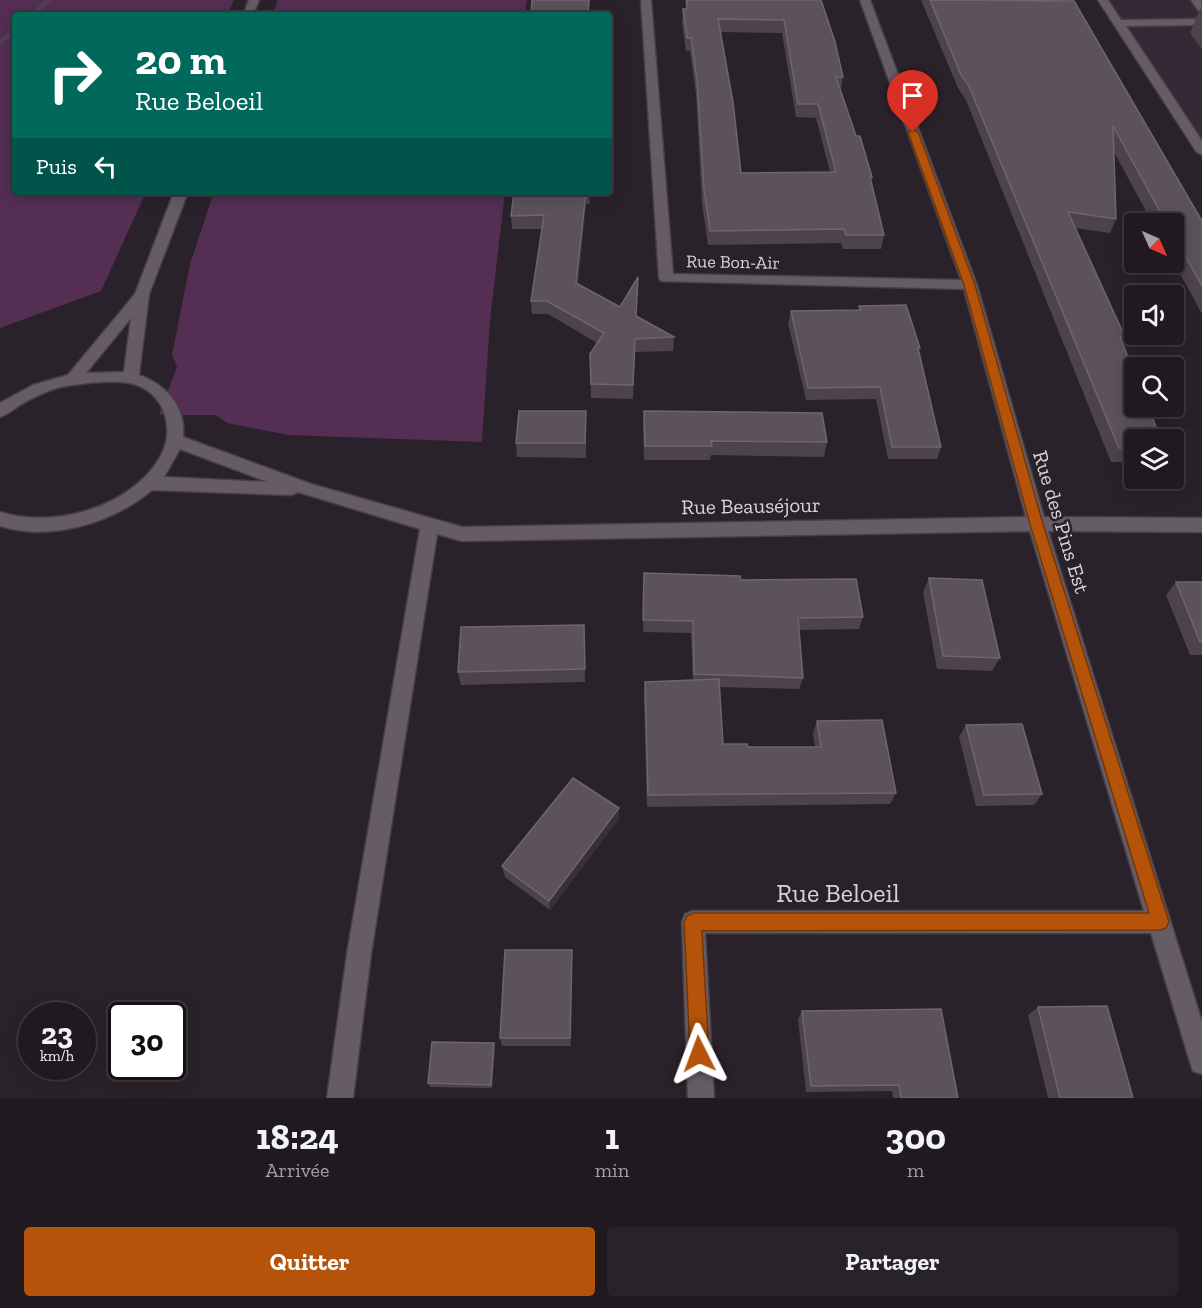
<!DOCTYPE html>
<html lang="fr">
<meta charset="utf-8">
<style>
body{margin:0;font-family:"Zilla Slab",serif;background:#282329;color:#f1f3f6;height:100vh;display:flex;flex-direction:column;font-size:22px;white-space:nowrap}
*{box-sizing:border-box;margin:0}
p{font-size:20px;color:#a2a1a5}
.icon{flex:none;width:33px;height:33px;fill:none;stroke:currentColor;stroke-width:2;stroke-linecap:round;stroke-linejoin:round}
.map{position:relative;height:1098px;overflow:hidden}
.panel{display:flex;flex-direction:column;background:#201a20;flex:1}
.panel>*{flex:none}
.hud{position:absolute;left:12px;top:12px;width:600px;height:183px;border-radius:6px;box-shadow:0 3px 15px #0003,0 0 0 2px #3d383e;background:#00695c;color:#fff;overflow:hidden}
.needle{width:39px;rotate:135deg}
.fabs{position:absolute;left:1124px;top:213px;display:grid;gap:12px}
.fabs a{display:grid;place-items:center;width:60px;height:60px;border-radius:6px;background:#201a20;box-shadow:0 3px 15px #0003,0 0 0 2px #3d383e;font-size:30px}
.speed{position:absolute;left:18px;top:1002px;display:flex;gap:12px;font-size:30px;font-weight:700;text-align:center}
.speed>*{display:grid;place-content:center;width:78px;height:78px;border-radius:50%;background:#201a20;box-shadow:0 3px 15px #0003,0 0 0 2px #3d383e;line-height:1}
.speed small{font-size:15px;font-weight:400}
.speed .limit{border:3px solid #111;border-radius:9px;background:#fff;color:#111}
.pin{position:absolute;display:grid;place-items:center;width:51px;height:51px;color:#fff;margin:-62px -26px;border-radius:50% 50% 50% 0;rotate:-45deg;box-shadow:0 0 6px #0007}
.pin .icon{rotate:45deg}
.me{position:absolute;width:66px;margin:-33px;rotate:357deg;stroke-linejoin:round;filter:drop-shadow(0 0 4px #0008)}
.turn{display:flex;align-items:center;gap:21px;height:126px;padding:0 24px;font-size:27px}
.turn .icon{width:78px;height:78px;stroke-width:2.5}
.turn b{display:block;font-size:42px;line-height:51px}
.then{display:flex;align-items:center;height:57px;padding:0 24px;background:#0003;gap:12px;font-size:22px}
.eta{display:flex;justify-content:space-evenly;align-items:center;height:102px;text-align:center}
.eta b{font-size:36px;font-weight:700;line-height:42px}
.action{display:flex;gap:12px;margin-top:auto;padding:12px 24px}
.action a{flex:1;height:69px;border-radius:6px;background:#b45309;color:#fff;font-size:24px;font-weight:700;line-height:69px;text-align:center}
.action a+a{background:#282329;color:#f1f3f6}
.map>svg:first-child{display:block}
.built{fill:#362935}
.green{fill:#542e53}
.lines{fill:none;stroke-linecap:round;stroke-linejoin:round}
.stream{fill:#543f54;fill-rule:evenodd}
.minor-casing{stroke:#463f45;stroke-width:3}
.minor{fill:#665c65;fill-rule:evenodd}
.wall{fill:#4c434c;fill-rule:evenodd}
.shaded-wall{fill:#382f38}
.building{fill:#5b525b;stroke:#6e666e;stroke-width:1.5;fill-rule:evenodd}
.route{fill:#b45309;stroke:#753606;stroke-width:1.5}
.labels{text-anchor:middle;stroke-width:5;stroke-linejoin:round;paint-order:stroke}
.far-street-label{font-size:18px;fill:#d8d3d8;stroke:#2a222a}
.street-label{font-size:21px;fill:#d8d3d8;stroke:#2a222a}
.near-street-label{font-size:26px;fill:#d8d3d8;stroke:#2a222a}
</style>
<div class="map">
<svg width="1202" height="1098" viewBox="0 0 1202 1098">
<rect width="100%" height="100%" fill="#2a222a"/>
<path class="built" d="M1106,0H1202V150Z"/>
<g class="green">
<path d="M0,0H234L227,15H15V192H146L101,291L0,328Z"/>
<path d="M278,0H527L525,15H272Z"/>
<path d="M214,192H505L490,320L482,442L288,435L227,423L216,415H159L177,367L172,355L190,264Z"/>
</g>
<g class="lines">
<g class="stream">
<path d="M45,0H52L36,15H29Z"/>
<path d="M15,28V33L0,45V40Z"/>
</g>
<defs>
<g id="minor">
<path d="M249,0H259L253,15H243Z"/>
<path d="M641,0H651L673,274L961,280L860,0H870L977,285L1044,517L1202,518V532L1048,531L1202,1022V1074L1193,1071L1190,1062L1151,933H705L714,1098H688L682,922L685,914L693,911H1144L1030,531L462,541L437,534L371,954L353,1098H327L347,954L420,529L298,492L291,495L152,490C113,523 50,542 0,526V512C53,529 129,508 159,459C177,430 165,391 130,383C111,380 85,383 66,386C49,389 34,397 20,405C13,410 8,414 0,417V403L33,385L68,375L135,294L174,192H188L149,294L139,375C167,385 186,407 183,437L311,484L462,527L1026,517L964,289L661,281L659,278ZM131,318L124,372L86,373ZM180,449L268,482L164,477Z"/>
<path d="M1098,0H1108L1121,20L1202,19V25L1126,26L1202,141V155L1196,151Z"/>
<path d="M1191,0H1201L1202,11L1198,10Z"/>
</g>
</defs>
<use href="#minor" class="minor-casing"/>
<use href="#minor" class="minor"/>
</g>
<g class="wall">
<path d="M685,0H821L843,77L841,90L856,136L872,177L871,181L884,235L881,249H843L841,243L708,245L702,203L696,94L690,51H686L682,22L683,9H686ZM721,32L782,33L796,117L816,118L830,172L741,173Z"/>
<path d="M921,0H1070L1202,221V314L1173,261V224H1153L1114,152L1116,219L1110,233L1075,228L1125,337L1122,343L1134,440V462H1111L966,100L958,88Z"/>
<path d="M1200,9H1202V49L1190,33Z"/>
<path d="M514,192H589L590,204H586L578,284L674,337L673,351L635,352L633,399L591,398L590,354L597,343L548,314H532L531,301L542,229H512L511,216Z"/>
<path d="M859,306L920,348L918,352L941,447L937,459H888L876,399L806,400L788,323L791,311L858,310Z"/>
<path d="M586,411V458L517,457L516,443Z"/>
<path d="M644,411L827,442L824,457L711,455L710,460H644L643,425Z"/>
<path d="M644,573L741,580L863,617L859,629L799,630L803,678L799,689L719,687L723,744L748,747H815L813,733L817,721L896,793L890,804L647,807L644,695L645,682L693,680L691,633L643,632Z"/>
<path d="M929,578L1000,658L992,671L937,669L923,592Z"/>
<path d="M1176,582H1202V655H1190L1166,595Z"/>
<path d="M584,625L585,682L461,685L458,672Z"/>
<path d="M966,725L1042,794L1034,805L976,806L959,737Z"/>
<path d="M619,819L550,910L505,877L502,866Z"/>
<path d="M572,950L571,1046H502L500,1038Z"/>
<path d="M1038,1007L1133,1098H1048L1028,1015Z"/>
<path d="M802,1011L958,1098H893L892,1091L806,1092L798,1019Z"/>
<path d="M494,1043L495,1047L492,1088L430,1087L428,1083Z"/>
</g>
<g class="shaded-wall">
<path d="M586,192V204L577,296L576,283Z"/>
<path d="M619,808V819L550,910L549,901Z"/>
<path d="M572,950V959L571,1046L570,1038Z"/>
<path d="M494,1043L495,1047L492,1088L491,1085Z"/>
</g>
<g class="building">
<path d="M532,0H589L588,15H531Z"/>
<path d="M687,0H821L835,42L843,77H836L856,136H860L872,177H870L884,235H846L844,229L710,231L704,189L697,80L691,38H687L683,9H687ZM718,19L784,20L798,104H818L836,172L741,173L733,102Z"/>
<path d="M930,0L1074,1L1202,221V286L1173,234V224H1167L1113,126L1116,219L1068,212L1125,337H1120L1134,372V406H1148L1161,440H1134V448H1119L969,86L961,75Z"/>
<path d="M514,192H586L576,283L620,307L638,277L636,316L674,337L635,339L633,385L591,384L590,354L604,333L547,301H531L544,215L511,216Z"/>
<path d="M906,305L920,348H918L941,447H892L880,387L808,388L791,311L861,310L859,306Z"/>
<path d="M519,411H586L585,443H516Z"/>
<path d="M644,411L822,413L827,442L711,441L712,446H645Z"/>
<path d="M644,573L740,576L741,580L856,579L863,617L798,618L803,678L694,674L693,621L643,620Z"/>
<path d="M929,578L982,580L1000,658L943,656Z"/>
<path d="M1176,582H1202V642H1200Z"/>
<path d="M584,625L585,669L458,672L461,627Z"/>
<path d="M719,679L723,744H747L748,747H821L817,721L882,720L896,793L648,795L645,682Z"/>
<path d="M1022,724L1042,794L984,795L966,725Z"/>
<path d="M573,778L619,808L549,901L502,866Z"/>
<path d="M505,950H572L570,1038H500Z"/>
<path d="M1107,1006L1133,1098H1060L1038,1007Z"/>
<path d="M941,1009L958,1098H901L899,1085L811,1086L802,1011Z"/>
<path d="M432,1042L494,1043L491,1085L428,1083Z"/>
</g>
<path class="route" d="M913,129L918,132L975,285L1043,524L1169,922L1166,928L1160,930L702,931L709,1054L706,1061L699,1063L693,1061L690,1054L684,922L687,916L693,913H1149L1030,524L964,285L908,132Z"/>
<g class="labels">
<g class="far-street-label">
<text transform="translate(733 262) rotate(1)" y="6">Rue Bon-Air</text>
</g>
<g class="street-label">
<text transform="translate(751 506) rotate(-1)" y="7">Rue Beauséjour</text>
<text transform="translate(1061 522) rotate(73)" y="7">Rue des Pins Est</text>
</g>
<g class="near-street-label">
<text x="838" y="902">Rue Beloeil</text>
</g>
</g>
</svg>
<div class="fabs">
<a><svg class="needle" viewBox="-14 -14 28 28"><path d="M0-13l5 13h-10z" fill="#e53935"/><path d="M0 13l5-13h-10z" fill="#a2a1a5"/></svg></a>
<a><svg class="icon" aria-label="sound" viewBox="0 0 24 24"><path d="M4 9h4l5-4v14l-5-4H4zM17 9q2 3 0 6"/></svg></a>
<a><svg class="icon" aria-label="search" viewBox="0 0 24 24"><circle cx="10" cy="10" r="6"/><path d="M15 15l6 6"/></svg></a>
<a><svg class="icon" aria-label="layers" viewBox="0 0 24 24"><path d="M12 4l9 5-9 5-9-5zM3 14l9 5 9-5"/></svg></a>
</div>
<div class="speed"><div>23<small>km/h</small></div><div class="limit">30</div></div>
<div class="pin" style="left:913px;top:132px;background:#d93025"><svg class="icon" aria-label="arrive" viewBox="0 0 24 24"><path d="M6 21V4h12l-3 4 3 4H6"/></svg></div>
<svg class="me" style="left:699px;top:1054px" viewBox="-20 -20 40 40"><path d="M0-17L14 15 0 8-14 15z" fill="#b45309" stroke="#fff" stroke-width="4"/></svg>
<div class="hud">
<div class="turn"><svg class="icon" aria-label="right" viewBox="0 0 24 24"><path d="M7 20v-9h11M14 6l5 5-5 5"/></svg><div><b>20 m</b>Rue Beloeil</div></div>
<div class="then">Puis<svg class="icon" aria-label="left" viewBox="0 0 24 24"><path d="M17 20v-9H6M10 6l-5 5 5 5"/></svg></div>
</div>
</div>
<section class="panel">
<div class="eta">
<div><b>18:24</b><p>Arrivée</p></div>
<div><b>1</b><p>min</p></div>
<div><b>300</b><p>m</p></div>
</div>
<div class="action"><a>Quitter</a><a>Partager</a></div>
</section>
